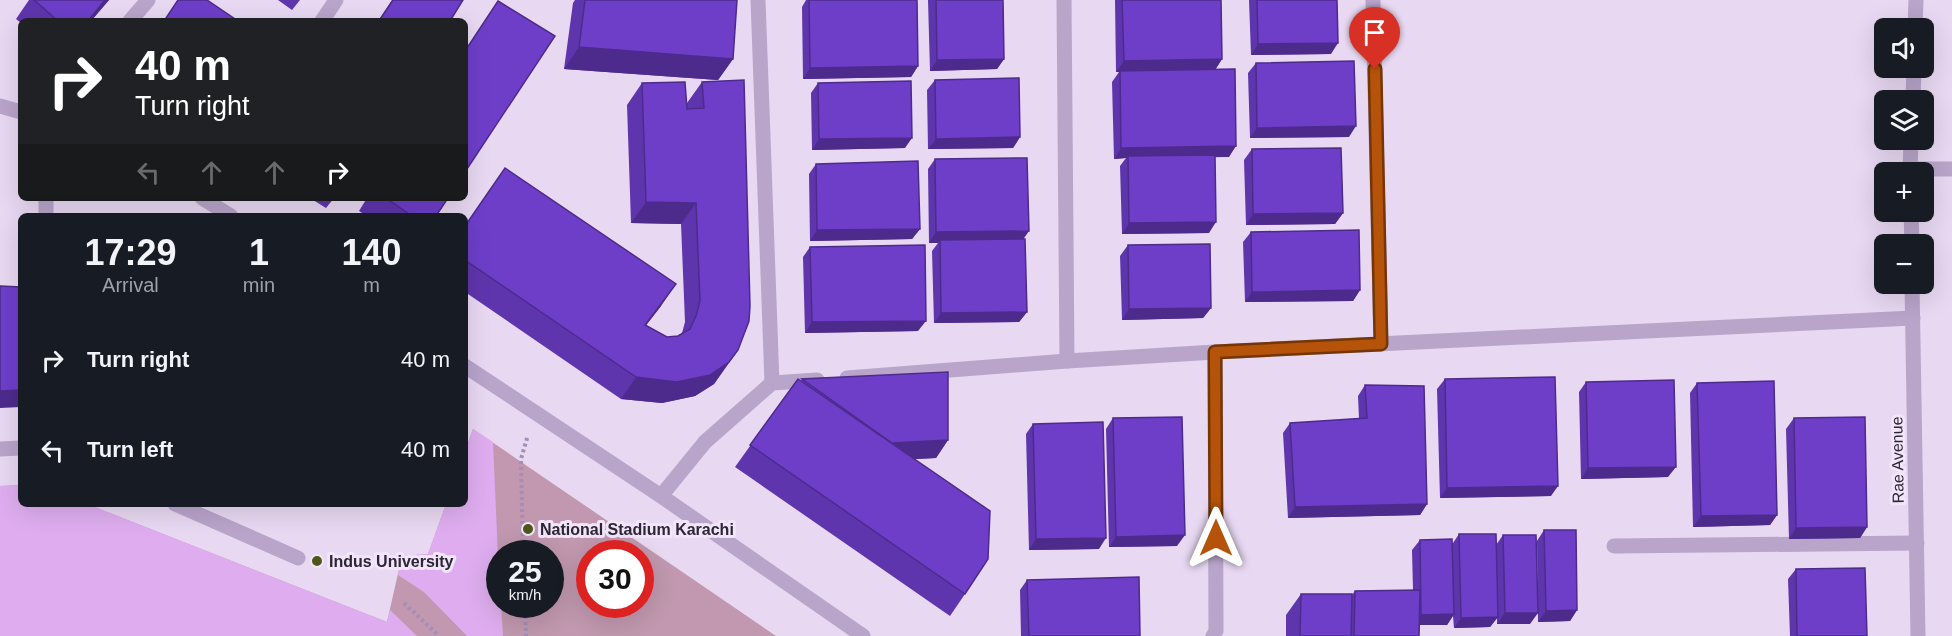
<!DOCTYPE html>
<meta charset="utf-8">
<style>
body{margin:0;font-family:Helvetica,sans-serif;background:#242831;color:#f1f3f6;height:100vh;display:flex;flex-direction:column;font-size:22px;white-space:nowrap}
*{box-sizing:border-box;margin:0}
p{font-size:20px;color:#9ea1a6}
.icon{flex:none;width:33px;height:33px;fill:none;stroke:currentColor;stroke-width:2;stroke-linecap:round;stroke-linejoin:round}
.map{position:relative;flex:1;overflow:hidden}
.sheet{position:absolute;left:18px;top:213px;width:450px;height:294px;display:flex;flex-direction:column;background:#171b24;border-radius:9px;box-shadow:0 6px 24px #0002}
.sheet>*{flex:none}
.banner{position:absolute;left:18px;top:18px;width:450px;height:183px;border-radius:9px;box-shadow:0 6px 24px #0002;background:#202124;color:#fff;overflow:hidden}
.controls{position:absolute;left:1874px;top:18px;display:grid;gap:12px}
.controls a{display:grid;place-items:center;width:60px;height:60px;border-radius:9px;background:#171b24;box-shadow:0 6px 24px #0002;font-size:30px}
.speed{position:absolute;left:486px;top:540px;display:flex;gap:12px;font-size:30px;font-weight:700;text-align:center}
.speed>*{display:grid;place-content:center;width:78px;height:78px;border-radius:50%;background:#171b24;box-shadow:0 6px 24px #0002;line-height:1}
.speed small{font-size:15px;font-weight:400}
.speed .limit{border:9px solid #d22;background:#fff;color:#111}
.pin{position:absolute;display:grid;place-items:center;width:51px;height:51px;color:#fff;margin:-62px -26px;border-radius:50% 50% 50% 0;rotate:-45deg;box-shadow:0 0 6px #0007}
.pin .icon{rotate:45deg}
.me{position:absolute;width:66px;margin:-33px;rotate:0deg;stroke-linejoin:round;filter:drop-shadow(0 0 4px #0008)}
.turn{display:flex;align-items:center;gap:21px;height:126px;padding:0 18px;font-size:27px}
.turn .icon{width:78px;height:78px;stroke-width:2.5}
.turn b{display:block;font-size:42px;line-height:51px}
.lanes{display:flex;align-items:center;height:57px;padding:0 18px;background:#0003;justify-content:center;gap:30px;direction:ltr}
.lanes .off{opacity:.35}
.eta{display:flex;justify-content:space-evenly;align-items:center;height:102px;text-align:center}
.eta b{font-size:36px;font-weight:800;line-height:42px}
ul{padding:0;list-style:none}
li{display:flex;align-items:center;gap:18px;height:90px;padding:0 18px}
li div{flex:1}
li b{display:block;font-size:22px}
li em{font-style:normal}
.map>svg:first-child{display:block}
.green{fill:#c198af;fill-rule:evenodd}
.sand{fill:#dfadef}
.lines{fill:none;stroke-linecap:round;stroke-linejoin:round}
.path{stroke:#a38eb5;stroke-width:4;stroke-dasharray:3 3;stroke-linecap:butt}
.minor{stroke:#b9a4ca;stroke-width:15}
.wall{fill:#5f35ad}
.shaded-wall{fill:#4d2b8d}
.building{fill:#6e3ec9;stroke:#4d2b8d;stroke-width:1.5}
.route-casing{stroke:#753606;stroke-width:15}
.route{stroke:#b45309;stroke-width:10}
.poi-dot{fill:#4d571a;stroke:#f2e4f9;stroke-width:2}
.labels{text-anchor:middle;stroke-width:6;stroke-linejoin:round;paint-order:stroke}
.street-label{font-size:16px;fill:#2c2635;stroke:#f2e4f9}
.poi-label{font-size:16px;font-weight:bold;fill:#2c2635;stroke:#f2e4f9;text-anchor:start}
</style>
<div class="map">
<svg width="1952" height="636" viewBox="0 0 1952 636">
<rect width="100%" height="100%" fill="#e8d8f2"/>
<path class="green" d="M473,429L776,636H0V486L21,485V504H87L387,622L402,556L428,554L446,504H465V451ZM500,554H550V604H500ZM590,554H640V604H590Z"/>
<g class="sand">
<path d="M473,429L493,442L500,604L501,605L503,636H467L424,592L398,575L402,556L428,554L446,504H465V451Z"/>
<path d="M21,485V504H87L387,622L390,610L417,636H0V486Z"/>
</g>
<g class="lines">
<g class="path">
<path d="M523,554L521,459L528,435"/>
<path d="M404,603L439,636"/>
<path d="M525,604L526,636"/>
</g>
<g class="minor">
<path d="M758,0L772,383"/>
<path d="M1064,0L1067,361"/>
<path d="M1373,0L1381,344"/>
<path d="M130,21L148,0"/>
<path d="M322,21L336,0"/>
<path d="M1915,28L1916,0"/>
<path d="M1913,100L1914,68"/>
<path d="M0,106L21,112"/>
<path d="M1910,169H1952"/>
<path d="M1910,172L1911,140"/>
<path d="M202,198L231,216"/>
<path d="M1911,212L1912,244"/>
<path d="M46,216V198"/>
<path d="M1912,284L1918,636"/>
<path d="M465,366L661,496L863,636"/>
<path d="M847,378L1067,361L1215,352L1913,318"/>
<path d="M0,449L21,448"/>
<path d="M661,496L705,442L772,383L817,380"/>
<path d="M175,504L298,558"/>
<path d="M1614,546L1917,543"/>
<path d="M1213,636L1216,631L1215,352"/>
</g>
</g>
<g class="wall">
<path d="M29,0H109L91,21H21V23L16,19Z"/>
<path d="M278,0H300L292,10Z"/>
<path d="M392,0H463L450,21H378Z"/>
<path d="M575,0H737L733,59L718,80L564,69L573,3Z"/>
<path d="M806,0H917L918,66L911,77L803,79L802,7Z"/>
<path d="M928,0H1003L1004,59L997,69L930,71Z"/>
<path d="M1115,0H1221L1222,59L1215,70L1229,157H1215L1209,233L1122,234L1120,166L1126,158L1114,159L1112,82L1119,72H1116Z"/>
<path d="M1249,0H1337L1331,54L1251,55Z"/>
<path d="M1256,63L1349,137L1250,138L1248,73Z"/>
<path d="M935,80L1020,137L1013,148L928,149L927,90Z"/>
<path d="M702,82L738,350L714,384L695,396L662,403L621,399L465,292V226L661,306L646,325L667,337L678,336L682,333L685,322L681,224L631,223L627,105L642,83L687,103Z"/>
<path d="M818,83L905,148L812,150L811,93Z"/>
<path d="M1252,149L1343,213L1335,224L1246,225L1244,160Z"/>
<path d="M935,159L1024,239L1027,312L1019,322L934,323L932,251L938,243H929L928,169Z"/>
<path d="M816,164L920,229L912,239L810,241L809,174Z"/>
<path d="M310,198H334L326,208Z"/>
<path d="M367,198H448L436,216H367L359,211Z"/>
<path d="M1251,232L1360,290L1353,301L1245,302L1243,242Z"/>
<path d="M1128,245L1211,308L1203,318L1122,320L1120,256Z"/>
<path d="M810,247L918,331L805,333L803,257Z"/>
<path d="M798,379L801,381L802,379L948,440L936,458L915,459L965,594L950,616L735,467Z"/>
<path d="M1445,379L1551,496L1440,498L1437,389Z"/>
<path d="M1586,382L1668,477L1581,479L1579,392Z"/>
<path d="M1697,383L1777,515L1770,525L1693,527L1690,393Z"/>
<path d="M1365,385L1427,504L1420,515L1288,518L1283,433L1290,423L1359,419L1358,396Z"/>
<path d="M1113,418L1177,546L1109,547L1106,429Z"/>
<path d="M1794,418L1867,527L1860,538L1789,539L1786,429Z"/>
<path d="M1033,424L1099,549L1029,550L1026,434Z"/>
<path d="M1544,530L1577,610L1570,621L1538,622L1537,541Z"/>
<path d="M1459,534L1496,545L1503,535L1530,624H1497V618L1490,627L1454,628L1453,616L1447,625H1420L1419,636H1286V615L1301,594L1352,595L1355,591L1413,590L1412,550L1420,540L1453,543Z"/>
<path d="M1796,569L1867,636H1790L1788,579Z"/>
<path d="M1027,580L1140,636H1021L1020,590Z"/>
</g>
<g class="shaded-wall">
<path d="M105,0H109L91,21H88Z"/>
<path d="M1338,43L1331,54L1251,55L1258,44Z"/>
<path d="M579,47L733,59L718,80L564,69Z"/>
<path d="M1004,59L997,69L930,71L937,60Z"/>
<path d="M1222,59L1215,70L1116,72L1124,61Z"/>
<path d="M918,66L911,77L803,79L810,68Z"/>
<path d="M1356,126L1349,137L1250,138L1257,128Z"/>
<path d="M1020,137L1013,148L928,149L936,139Z"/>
<path d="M912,138L905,148L812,150L819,139Z"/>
<path d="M1236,146L1229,157L1128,158V156L1126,158L1114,159L1121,148Z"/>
<path d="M646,202L696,203L681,224L631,223Z"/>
<path d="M1343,213L1335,224L1246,225L1253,214Z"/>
<path d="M1216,222L1209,233L1122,234L1129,223Z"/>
<path d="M920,229L912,239L810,241L817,230Z"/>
<path d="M1029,231L1022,241L940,240L938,243H929L936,232Z"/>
<path d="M676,284L661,306L630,346L645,325Z"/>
<path d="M1360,290L1353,301L1245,302L1252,292Z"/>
<path d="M1211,308L1203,318L1122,320L1129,309Z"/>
<path d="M1027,312L1019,322L934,323L941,313Z"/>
<path d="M926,321L918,331L805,333L812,322Z"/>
<path d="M738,350L714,384L695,396L662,403L621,399L636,377Z"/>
<path d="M21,390V407L0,408V391Z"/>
<path d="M948,440L936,458L879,461L892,443Z"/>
<path d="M1676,467L1668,477L1581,479L1588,468Z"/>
<path d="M1558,486L1551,496L1440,498L1447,488Z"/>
<path d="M1427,504L1420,515L1288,518L1295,507Z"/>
<path d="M1777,515L1770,525L1693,527L1701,516Z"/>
<path d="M1867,527L1860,538L1789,539L1796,528Z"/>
<path d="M1185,535L1177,546L1109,547L1116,537Z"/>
<path d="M1106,538L1099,549L1029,550L1036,539Z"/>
<path d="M1577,610L1570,621L1538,622L1546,611Z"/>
<path d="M1505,613H1538L1530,624H1497Z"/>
<path d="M1454,614L1447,625H1414L1421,615Z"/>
<path d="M1498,617L1490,627L1454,628L1461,618Z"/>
</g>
<g class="building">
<path d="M34,0H105L88,21H58Z"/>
<path d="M178,0H207L238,21H164Z"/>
<path d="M393,0H463L450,21H379Z"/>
<path d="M585,0H737L733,59L579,47Z"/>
<path d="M809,0H917L918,66L810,68Z"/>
<path d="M936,0H1003L1004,59L937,60Z"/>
<path d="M1122,0H1221L1222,59L1124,61Z"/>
<path d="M1257,0H1337L1338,43L1258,44Z"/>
<path d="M498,1L555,36L465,172V51Z"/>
<path d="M1354,61L1356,126L1257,128L1256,63Z"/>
<path d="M1235,69L1236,146L1121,148L1120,71Z"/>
<path d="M1019,78L1020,137L936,139L935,80Z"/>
<path d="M744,80L750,306L749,321L738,350L729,362L710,375L677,382L636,377L465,260V226L505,168L676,284L645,325L667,337L678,336L690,329L696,316L700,301L696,203L646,202L642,83L685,82L687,109L704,108L702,82Z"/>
<path d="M911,81L912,138L819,139L818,83Z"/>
<path d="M1341,148L1343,213L1253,214L1252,149Z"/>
<path d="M1215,155L1216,222L1129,223L1128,156Z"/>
<path d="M1027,158L1029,231L936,232L935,159Z"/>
<path d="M918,161L920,229L817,230L816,164Z"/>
<path d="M386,198H448L436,216H412Z"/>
<path d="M1359,230L1360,290L1252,292L1251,232Z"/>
<path d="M1025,239L1027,312L941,313L940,240Z"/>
<path d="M1210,244L1211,308L1129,309L1128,245Z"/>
<path d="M925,245L926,321L812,322L810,247Z"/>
<path d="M0,286L21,287V390L0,391Z"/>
<path d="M948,372V440L892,443L802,379Z"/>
<path d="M1555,377L1558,486L1447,488L1445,379Z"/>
<path d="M798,379L990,511L988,559L965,594L750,445Z"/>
<path d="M1674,380L1676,467L1588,468L1586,382Z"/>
<path d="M1774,381L1777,515L1701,516L1697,383Z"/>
<path d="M1365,385L1424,386L1427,504L1295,507L1290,423L1367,418Z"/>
<path d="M1182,417L1185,535L1116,537L1113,418Z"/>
<path d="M1865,417L1867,527L1796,528L1794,418Z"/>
<path d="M1103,422L1106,538L1036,539L1033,424Z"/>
<path d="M1544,530H1576L1577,610L1546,611Z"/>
<path d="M1459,534H1496L1498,617L1461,618Z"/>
<path d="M1503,535H1536L1538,613H1505Z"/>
<path d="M1452,539L1454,614L1421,615L1420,540Z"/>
<path d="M1865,568L1867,636H1797L1796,569Z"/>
<path d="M1139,577L1140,636H1029L1027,580Z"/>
<path d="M1420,590L1419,636H1354L1355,591Z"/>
<path d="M1301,594H1352L1351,636H1300Z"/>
</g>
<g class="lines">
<defs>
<path id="route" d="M1216,538L1215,352L1381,344L1375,69"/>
</defs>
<use href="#route" class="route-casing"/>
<use href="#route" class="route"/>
</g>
<g class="poi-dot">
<circle cx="528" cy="529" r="6"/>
<circle cx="317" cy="561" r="6"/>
</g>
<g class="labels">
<g class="street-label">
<text transform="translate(1897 460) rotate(-91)" y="6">Rae Avenue</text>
</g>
<g class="poi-label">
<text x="540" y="535">National Stadium Karachi</text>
<text x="329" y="567">Indus University</text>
</g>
</g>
</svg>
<div class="controls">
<a><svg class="icon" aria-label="sound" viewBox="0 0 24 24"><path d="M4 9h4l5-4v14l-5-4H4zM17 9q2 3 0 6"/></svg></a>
<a><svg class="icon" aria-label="layers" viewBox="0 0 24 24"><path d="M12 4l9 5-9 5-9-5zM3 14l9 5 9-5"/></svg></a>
<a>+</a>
<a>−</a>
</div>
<div class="speed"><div>25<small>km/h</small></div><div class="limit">30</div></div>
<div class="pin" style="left:1375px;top:69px;background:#d93025"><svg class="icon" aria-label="arrive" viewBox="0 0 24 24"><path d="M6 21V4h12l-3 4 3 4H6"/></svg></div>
<svg class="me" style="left:1216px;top:538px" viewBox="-20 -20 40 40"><path d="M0-17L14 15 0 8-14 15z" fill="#b45309" stroke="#fff" stroke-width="4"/></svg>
<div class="banner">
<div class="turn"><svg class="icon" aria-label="right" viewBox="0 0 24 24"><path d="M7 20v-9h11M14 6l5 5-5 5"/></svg><div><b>40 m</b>Turn right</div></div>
<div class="lanes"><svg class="icon off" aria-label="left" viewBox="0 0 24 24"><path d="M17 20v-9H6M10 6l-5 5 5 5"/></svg><svg class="icon off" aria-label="ahead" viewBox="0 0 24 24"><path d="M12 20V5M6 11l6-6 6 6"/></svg><svg class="icon off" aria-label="ahead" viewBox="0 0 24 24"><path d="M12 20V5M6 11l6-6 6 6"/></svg><svg class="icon" aria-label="right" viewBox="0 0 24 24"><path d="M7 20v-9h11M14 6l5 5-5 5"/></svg></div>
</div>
<section class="sheet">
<div class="eta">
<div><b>17:29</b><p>Arrival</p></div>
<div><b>1</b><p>min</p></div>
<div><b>140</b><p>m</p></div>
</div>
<ul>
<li><svg class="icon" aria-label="right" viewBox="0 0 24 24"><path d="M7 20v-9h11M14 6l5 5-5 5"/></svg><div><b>Turn right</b></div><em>40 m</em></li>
<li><svg class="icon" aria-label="left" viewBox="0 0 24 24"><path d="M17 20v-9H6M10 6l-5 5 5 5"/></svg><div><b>Turn left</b></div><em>40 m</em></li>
</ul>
</section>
</div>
